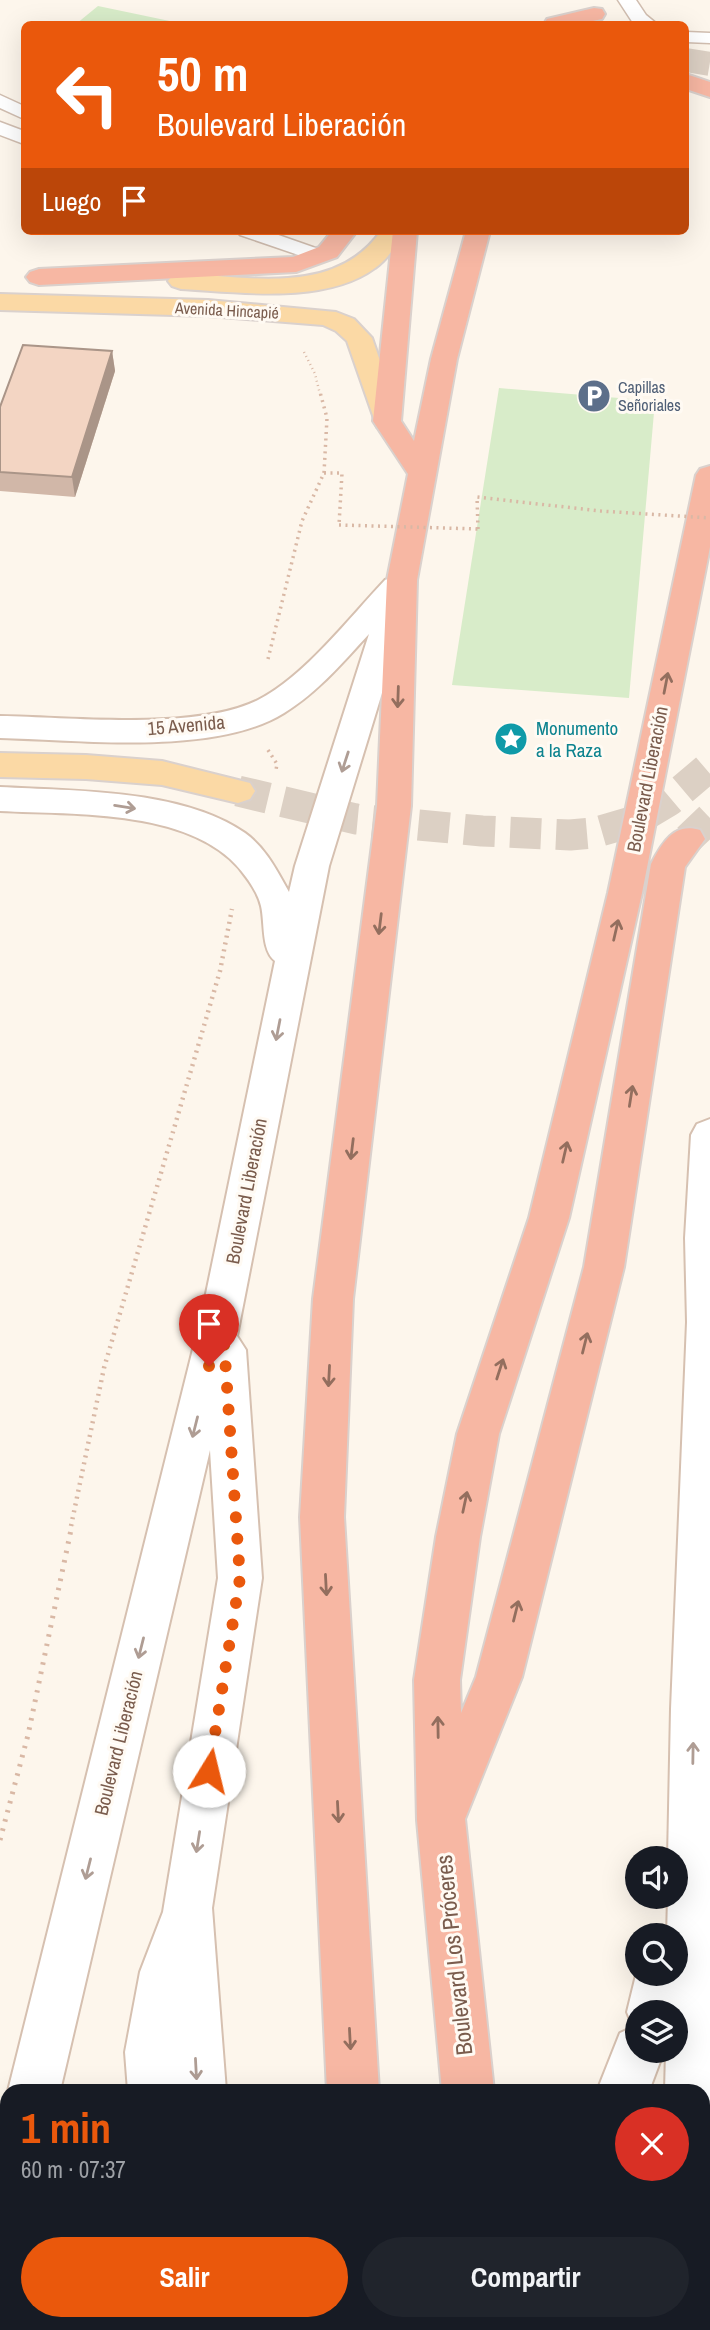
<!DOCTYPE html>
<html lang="es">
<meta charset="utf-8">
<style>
body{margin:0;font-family:"Archivo Narrow",sans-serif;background:#20242c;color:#f1f3f6;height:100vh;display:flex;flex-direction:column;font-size:26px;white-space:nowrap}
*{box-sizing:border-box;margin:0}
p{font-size:23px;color:#9ea1a6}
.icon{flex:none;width:38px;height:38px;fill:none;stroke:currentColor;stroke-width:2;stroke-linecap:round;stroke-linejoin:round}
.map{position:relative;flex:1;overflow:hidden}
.details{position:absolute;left:0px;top:2084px;width:710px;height:247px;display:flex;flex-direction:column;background:#171b24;border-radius:21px 21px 0 0;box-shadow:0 7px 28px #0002}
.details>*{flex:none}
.banner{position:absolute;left:21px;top:21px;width:668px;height:214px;border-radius:10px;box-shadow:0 7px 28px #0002;background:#ea580c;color:#fff;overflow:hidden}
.tools{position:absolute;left:625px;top:1846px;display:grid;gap:14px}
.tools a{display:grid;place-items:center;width:63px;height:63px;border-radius:50%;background:#171b24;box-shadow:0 7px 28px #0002;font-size:35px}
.pin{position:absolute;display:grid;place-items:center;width:60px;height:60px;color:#fff;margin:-72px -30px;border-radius:50% 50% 50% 0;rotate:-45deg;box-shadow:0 0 7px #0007}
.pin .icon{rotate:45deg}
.me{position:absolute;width:77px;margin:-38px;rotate:9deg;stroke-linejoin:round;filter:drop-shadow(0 0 5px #0008)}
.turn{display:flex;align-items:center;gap:24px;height:147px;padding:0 21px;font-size:32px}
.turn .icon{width:91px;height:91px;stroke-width:2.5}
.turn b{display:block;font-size:49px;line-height:60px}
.then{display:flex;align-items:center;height:66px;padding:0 21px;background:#0003;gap:14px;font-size:26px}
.round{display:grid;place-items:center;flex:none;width:74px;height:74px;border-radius:37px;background:#20242c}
.overview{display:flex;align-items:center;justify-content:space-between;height:119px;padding:0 21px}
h1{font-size:42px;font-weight:700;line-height:52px;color:#ea580c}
.button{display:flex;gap:14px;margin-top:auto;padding:14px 21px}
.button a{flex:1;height:80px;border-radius:42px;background:#ea580c;color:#fff;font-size:28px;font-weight:700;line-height:80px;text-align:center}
.button a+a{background:#20242c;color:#f1f3f6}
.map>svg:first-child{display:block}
.green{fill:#d8ecc9}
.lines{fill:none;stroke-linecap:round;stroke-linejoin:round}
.primary-tunnel-far1{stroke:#dcd0c4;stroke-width:24;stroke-dasharray:24 12;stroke-linecap:butt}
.primary-tunnel{stroke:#dcd0c4;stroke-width:31;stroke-dasharray:31 15;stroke-linecap:butt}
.highway-tunnel-far1{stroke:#dcd0c4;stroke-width:31;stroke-dasharray:31 15;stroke-linecap:butt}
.highway-tunnel{stroke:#dcd0c4;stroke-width:49;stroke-dasharray:49 24;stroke-linecap:butt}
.lane-casing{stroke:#d1beb0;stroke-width:3}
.secondary-casing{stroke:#d6c0b0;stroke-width:4}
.primary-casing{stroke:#dad1cd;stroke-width:4}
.highway-casing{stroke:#dad1cd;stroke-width:4}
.path-far3{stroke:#d9b8a5;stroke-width:2.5;stroke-dasharray:1 3.5;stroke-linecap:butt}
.path-far2{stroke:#d9b8a5;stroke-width:3.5;stroke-dasharray:2 4.5;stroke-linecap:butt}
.path-far1{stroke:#d9b8a5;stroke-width:4.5;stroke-dasharray:2 5;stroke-linecap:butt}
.path{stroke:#d9b8a5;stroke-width:5;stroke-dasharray:2.5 7;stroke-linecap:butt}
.lane{fill:#fff;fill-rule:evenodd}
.secondary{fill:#fff;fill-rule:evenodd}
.primary{fill:#fbd9a5;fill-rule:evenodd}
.highway{fill:#f7b7a3;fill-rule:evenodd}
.path-bridge{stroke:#d9b8a5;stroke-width:3.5;stroke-dasharray:2 4.5;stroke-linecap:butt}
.wall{fill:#d1b7a8}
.shaded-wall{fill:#aa9588}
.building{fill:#f3d5c3;stroke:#aa9588;stroke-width:2}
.oneway{stroke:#936e5e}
.oneway2{stroke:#af9d94}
.route{stroke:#ea580c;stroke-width:12;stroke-dasharray:0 21.6}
.labels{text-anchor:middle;stroke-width:6;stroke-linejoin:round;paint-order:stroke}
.far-street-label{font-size:16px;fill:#7a5c4d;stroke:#fffaf3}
.far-service-label{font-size:16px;fill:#4e5e75;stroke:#fffaf3;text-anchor:start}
.street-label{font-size:19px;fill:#7a5c4d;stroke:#fffaf3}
.culture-label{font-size:19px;fill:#0d838f;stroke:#fffaf3;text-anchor:start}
.near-street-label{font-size:23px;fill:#7a5c4d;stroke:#fffaf3}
</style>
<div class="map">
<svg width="710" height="2330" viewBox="0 0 710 2330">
<rect width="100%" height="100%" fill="#fdf6ec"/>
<g class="green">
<path d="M98,6L184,24H76Z"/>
<path d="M499,388L655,401L629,698L452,685Z"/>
</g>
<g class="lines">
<path class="primary-tunnel-far1" d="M686,60L710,64"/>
<path class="primary-tunnel" d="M238,791L356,819L482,831L570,835L593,833L635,821L669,801L710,766"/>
<path class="highway-tunnel-far1" d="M688,839L710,818"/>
<path class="highway-tunnel" d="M365,2324V2330"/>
<defs>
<g id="lane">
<path d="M618,0H636L646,15L657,24L633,23Z"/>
<path d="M686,32L710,33V43L686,42Z"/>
<path d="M0,95L24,106V119L0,108Z"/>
<path d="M0,122L24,131V144L0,135Z"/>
<path d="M237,231H267L327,252L330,256L327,260H313L240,235Z"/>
</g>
<g id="secondary">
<path d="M400,575L411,578L415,585L329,866L237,1336L246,1350L262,1578L212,1908L226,2091H128L125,2052L140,1972L163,1912L218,1578L210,1450L60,2091H8L202,1313L275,961C261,950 265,923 261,906C259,897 252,885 246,877C199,808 75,815 0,811V787C74,791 182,789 245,833C266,848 277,871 289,892L295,866L369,634C342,663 318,692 284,713C215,756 79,740 0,738V716C71,717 195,731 258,700C304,677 350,617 385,580Z"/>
<path d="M710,1119V2169L704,2167V2091H665L666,2051H676V2012H637V2051H664L649,2091H597L620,2033L633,2027L627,2012L637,1971V1974H676V1936H667L668,1897H676V1858H668L671,1709L687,1322L685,1238L691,1135L697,1124Z"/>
<path d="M7,2157V2227L0,2230V2160Z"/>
<path d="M704,2237L710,2239V2330L694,2324H704Z"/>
<path d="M267,2324H328L331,2330H270Z"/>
<path d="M468,2324H544L541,2330H465Z"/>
</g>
<g id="primary">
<path d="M381,231H405C397,244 388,259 375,268C325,305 239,292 181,289L172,286L168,281L172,276L181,273C249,277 336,296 381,231Z"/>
<path d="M0,294L208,300L336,312L354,319L372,338L401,421L397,427L387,429L377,427L347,341L336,331L323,325L208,316L0,310Z"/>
<path d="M0,753L86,755L162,761L250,783L255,791L250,799L238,803L162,785L86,779L0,777Z"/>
</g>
<g id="highway">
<path d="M594,8L602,9L605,14L602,19L579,24H544L547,19Z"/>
<path d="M686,74L710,82V97L686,89Z"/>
<path d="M332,231H357L337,257L296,272L39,285L30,282L26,277L30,272L39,269L293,257L319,247Z"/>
<path d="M393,231H417L401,421L414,441L431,359L466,231H490L457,359L417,580L411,806L353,1299L344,1517L379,2091H327L300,1517L313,1299L377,806L387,580L408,474L373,421Z"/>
<path d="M710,466V547L642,893L569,1218L499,1434L480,1537L460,1680L461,1713L476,1677L584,1267L651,864C662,843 674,822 700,830L705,839L685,867L624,1267L522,1677L465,1819L494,2091H442L417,1820L414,1680L436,1537L457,1434L529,1218L608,893L696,475L700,469Z"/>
</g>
</defs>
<use href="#lane" class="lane-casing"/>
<use href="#secondary" class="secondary-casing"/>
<use href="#primary" class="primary-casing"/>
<use href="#highway" class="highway-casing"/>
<path class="path-far3" d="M304,352L315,374L320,394"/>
<g class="path-far2">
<path d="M324,473H342L339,525"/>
<path d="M478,529L477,497L600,511"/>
<path d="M268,659L302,521L324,473L327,418L320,392"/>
<path d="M268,750L277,764L276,770"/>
</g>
<path class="path-far1" d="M71,1526L104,1368L220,971L232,909"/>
<g class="path">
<path d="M0,1840L28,1735L72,1525"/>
<path d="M0,2321L13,2330"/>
<path d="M191,2324L195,2330"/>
</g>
<use href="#lane" class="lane"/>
<use href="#secondary" class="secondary"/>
<use href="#primary" class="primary"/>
<use href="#highway" class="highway"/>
<g class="path-bridge">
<path d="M600,511L710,518"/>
<path d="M339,525L478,529"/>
</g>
</g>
<path class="wall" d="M112,351L115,371L75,497L0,491V407Z"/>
<path class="shaded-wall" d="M112,351L115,371L75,497L72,477Z"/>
<path class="building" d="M23,345L112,351L72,477L0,472V407Z"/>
<defs><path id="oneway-shaft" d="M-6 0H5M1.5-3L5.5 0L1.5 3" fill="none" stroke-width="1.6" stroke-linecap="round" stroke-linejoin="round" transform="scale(1.75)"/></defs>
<g class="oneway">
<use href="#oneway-shaft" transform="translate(666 683) rotate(-79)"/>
<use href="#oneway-shaft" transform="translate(398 697) rotate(92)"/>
<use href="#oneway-shaft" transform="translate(380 924) rotate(97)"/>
<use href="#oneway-shaft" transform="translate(616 930) rotate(-77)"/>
<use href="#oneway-shaft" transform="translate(631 1096) rotate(-81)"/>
<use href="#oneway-shaft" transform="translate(352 1149) rotate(97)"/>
<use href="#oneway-shaft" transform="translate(565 1152) rotate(-77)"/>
<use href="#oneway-shaft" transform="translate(585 1343) rotate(-76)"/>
<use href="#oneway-shaft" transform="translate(500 1369) rotate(-72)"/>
<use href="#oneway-shaft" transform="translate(329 1376) rotate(93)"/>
<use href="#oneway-shaft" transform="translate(465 1502) rotate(-78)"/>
<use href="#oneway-shaft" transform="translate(326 1585) rotate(87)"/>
<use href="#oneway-shaft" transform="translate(516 1611) rotate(-76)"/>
<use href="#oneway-shaft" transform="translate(438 1727) rotate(-91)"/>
<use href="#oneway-shaft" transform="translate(338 1812) rotate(87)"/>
<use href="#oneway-shaft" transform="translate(350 2039) rotate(87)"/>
</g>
<g class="oneway2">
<use href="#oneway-shaft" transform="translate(345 762) rotate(108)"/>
<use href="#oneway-shaft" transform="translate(125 807) rotate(9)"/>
<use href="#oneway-shaft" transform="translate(278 1030) rotate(101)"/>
<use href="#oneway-shaft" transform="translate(195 1427) rotate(104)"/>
<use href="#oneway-shaft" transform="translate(141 1648) rotate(104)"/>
<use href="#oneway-shaft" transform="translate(693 1753) rotate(-89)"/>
<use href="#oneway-shaft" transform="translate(198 1842) rotate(99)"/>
<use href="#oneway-shaft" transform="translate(88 1869) rotate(104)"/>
<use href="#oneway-shaft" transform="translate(196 2069) rotate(87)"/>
</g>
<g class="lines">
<path class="route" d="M209,1366L222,1313L240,1578L209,1771"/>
</g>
<defs>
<symbol id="parking-disc" viewBox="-11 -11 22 22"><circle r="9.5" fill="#5c6f8a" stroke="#fffaf3"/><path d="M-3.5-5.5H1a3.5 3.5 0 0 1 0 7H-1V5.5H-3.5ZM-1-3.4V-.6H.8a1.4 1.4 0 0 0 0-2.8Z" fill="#fff"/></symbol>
<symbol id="sight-disc" viewBox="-11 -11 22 22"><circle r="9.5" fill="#0f9aa8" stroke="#fffaf3"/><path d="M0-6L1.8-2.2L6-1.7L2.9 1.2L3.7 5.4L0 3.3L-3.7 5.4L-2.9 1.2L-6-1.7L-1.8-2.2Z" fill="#fff"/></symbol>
</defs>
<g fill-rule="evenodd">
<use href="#parking-disc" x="575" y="377" width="38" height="38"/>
<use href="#sight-disc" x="492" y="720" width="38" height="38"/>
</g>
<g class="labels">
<g class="far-street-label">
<text transform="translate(227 310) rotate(3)" y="6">Avenida Hincapié</text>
</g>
<g class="far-service-label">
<text x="618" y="393">Capillas<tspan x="618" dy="18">Señoriales</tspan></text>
</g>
<g class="street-label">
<text transform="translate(186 725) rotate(-5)" y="7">15 Avenida</text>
<text transform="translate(647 779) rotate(-79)" y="7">Boulevard Liberación</text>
<text transform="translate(246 1191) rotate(-79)" y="7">Boulevard Liberación</text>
<text transform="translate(118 1743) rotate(-76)" y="7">Boulevard Liberación</text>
</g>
<g class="culture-label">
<text x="536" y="735">Monumento<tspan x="536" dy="22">a la Raza</tspan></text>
</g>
<g class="near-street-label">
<text transform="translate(454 1955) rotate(-96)" y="8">Boulevard Los Próceres</text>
</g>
</g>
</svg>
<div class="tools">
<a><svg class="icon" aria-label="sound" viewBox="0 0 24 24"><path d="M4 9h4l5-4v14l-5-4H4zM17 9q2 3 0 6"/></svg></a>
<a><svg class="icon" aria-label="search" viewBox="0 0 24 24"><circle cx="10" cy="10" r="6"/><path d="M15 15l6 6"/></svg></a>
<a><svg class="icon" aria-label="layers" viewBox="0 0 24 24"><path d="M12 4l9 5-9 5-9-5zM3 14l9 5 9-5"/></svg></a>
</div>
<div class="pin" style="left:209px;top:1366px;background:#d93025"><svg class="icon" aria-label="arrive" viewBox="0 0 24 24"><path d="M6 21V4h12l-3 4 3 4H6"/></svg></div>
<svg class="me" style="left:209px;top:1771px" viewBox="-20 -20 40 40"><circle r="19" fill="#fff"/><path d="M0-13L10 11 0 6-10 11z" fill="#ea580c"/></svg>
<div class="banner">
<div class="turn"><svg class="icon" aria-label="left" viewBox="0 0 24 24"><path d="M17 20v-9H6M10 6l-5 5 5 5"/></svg><div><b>50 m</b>Boulevard Liberación</div></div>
<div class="then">Luego<svg class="icon" aria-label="arrive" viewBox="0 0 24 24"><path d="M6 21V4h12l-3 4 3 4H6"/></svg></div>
</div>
<section class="details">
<div class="overview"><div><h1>1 min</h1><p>60 m · 07:37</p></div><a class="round" style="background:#d93025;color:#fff"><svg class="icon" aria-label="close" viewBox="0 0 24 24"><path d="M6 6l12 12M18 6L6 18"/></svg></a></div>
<div class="button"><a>Salir</a><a>Compartir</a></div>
</section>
</div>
